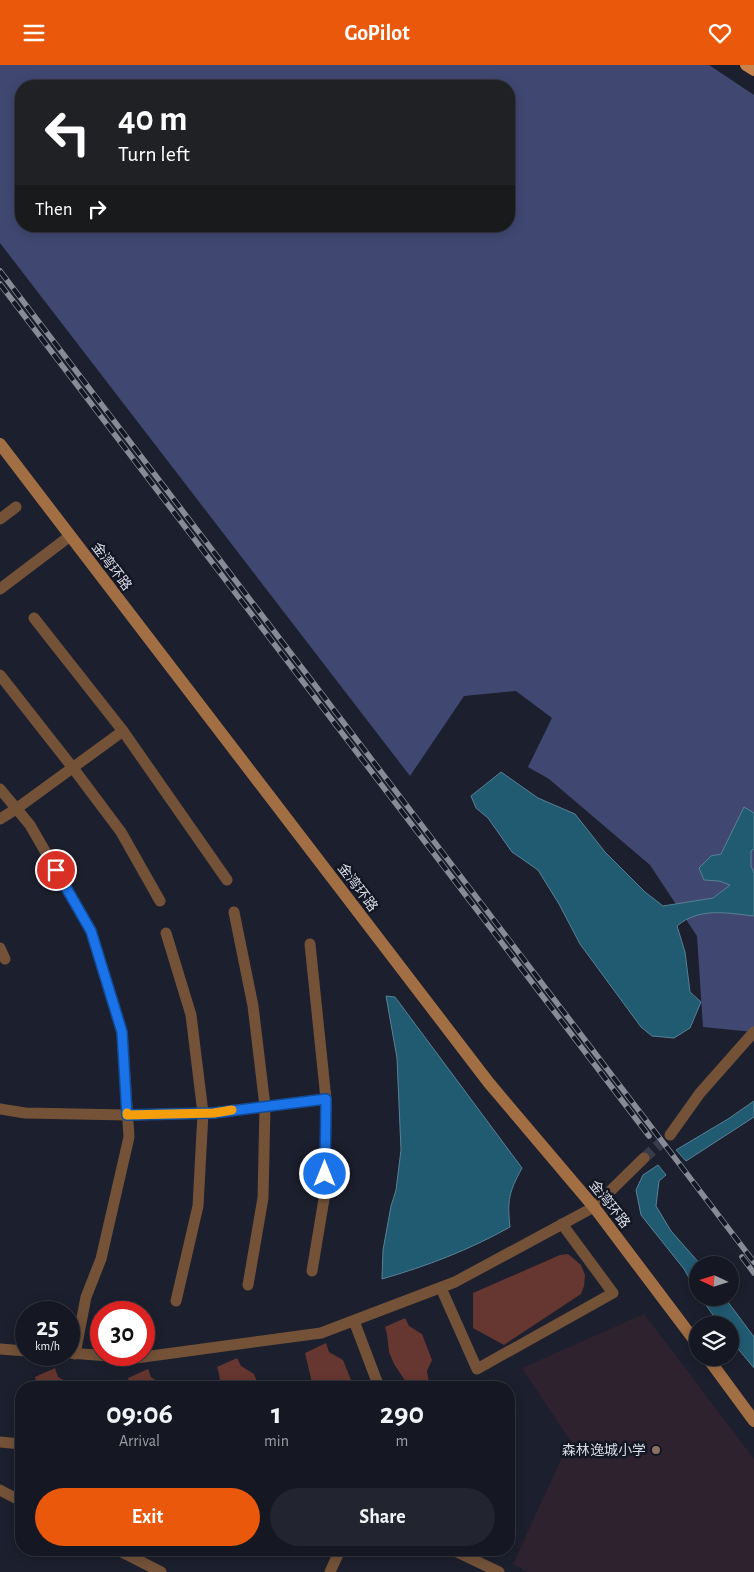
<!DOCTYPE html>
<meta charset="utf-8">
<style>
body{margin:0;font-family:"Alegreya Sans","Noto Sans SC",sans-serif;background:#22242f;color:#f1f3f6;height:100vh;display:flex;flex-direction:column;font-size:19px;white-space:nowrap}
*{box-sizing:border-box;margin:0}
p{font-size:16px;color:#9d9fa5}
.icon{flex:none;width:28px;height:28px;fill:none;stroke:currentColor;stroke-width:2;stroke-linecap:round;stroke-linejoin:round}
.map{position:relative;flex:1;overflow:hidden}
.details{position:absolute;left:15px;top:1316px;width:500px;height:175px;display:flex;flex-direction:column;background:#151722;border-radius:20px;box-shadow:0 2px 12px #0003,0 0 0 1px #343640}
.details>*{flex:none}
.banner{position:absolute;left:15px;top:15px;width:500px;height:152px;border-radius:20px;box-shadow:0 2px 12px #0003,0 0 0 1px #343640;background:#202124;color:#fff;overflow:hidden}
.needle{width:32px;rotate:274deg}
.fabs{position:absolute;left:689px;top:1191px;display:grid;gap:10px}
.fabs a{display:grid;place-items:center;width:50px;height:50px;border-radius:50%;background:#151722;box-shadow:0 2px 12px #0003,0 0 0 1px #343640;font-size:25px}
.speed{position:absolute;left:15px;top:1236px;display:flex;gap:10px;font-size:25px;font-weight:700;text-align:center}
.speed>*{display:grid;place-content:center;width:65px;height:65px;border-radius:50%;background:#151722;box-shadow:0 2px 12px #0003,0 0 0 1px #343640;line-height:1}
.speed small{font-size:12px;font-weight:400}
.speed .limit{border:8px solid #d22;background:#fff;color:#111}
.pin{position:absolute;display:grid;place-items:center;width:42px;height:42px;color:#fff;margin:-21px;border:2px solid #fff;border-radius:50%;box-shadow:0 1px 5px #0007}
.me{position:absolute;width:55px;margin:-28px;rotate:0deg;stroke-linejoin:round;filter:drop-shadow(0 0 4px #0008)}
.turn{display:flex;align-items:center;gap:18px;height:105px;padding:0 20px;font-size:22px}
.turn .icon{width:65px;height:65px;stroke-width:2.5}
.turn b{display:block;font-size:35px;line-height:42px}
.then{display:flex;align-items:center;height:48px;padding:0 20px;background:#0003;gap:10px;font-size:19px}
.eta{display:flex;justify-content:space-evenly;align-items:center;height:85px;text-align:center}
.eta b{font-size:30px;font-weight:600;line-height:35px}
.button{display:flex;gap:10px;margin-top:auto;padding:10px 20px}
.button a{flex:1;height:58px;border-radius:30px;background:#ea580c;color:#fff;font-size:20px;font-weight:600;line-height:58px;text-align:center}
.button a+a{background:#22242f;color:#f1f3f6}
header{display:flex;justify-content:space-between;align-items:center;height:65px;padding:0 20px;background:#ea580c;color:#fff;font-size:22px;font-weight:600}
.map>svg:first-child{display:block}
.education{fill:#2f222f}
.forest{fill:#404872;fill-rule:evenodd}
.water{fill:#215b72;stroke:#588194}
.building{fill:#663630}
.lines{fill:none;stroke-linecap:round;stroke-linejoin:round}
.minor-tunnel{stroke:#383b49;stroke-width:11;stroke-dasharray:11 5.5;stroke-linecap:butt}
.minor{stroke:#735238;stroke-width:11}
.secondary{stroke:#a26e43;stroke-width:12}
.primary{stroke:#c7834b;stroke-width:12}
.rail-casing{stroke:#888a96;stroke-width:5.5}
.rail{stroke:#131623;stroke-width:4;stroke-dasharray:11;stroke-linecap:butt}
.route-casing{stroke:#114b97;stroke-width:12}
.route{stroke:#1a73e8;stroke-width:9}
.slow{stroke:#f59e0b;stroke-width:9}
.education-dot{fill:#8d6e63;stroke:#131623;stroke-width:2}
.labels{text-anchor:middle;stroke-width:5;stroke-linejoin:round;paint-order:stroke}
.street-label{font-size:14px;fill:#d9dbe5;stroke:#131623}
.poi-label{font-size:14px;fill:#d9dbe5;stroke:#131623;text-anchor:end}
</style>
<header><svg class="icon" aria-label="menu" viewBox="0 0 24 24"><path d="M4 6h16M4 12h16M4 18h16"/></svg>GoPilot<svg class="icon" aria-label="heart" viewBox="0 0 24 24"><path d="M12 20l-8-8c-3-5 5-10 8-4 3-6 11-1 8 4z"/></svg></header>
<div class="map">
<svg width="754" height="1507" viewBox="0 0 754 1507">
<rect width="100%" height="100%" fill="#1c1f2d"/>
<path class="education" d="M644,1249L754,1394V1507H528L513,1499L570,1375L522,1303Z"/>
<path class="forest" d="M0,0H709L754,30V964L753,967L703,962L697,871L650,800L549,714L528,702L552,653L516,626L464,631L410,711L0,178ZM21,21H509V161H21Z"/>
<g class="water">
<path d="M501,707L538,733L575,749L605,787L645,827L663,841L713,833L730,820L719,816L704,815L699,803L711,791L721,789L744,742L754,748V784L751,786V801L754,808V851C727,848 699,842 677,861L685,887L690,927L701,937L690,963L674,973L652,971L641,962L580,879L559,839L538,805L512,787L488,753L476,743L471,731Z"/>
<path d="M386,931L395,932L522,1103C509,1127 507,1135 510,1162C469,1185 427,1201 382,1214L383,1185L391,1141L396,1125L401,1085L397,993Z"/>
<path d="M754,1036V1052L686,1096L676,1085L728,1054Z"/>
<path d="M658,1100L666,1110L659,1116L656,1141L671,1166L701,1200H698L697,1227L684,1204L641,1150L636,1125L643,1110Z"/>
<path d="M701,1233H725L754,1272V1303L730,1274V1260H720Z"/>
</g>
<g class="building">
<path d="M568,1189L581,1200L585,1210L584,1221L581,1229L504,1280L473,1263V1228L560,1190Z"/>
<path d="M405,1253L409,1261L422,1269L432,1295L427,1306L429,1318L414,1322H407L404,1314L394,1299L389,1287L387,1269L385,1262Z"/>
<path d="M326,1278L329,1287L343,1295L353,1320L352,1322H313L305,1288Z"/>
<path d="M237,1293L241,1301L254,1309L259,1322H221L219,1309L217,1302Z"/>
<path d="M55,1303L58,1312L72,1320L73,1322H38L35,1312Z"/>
<path d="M148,1304L151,1312L166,1322H131L128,1313Z"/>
</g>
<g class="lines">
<path class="minor-tunnel" d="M644,1093L670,1070"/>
<g class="minor">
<path d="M0,454L16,442"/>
<path d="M0,524L70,471"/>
<path d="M34,553L123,666L227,815"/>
<path d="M0,610L73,703L121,767L160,836"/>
<path d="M0,724L30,760L91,866L122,967L129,1072L101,1194L86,1232L75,1289"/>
<path d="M0,754L16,744L123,666"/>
<path d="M234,847L253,941L265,1041L263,1133L248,1220"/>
<path d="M166,868L191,950L203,1048L198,1141L176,1236"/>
<path d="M310,879L326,1034L325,1128L312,1206"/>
<path d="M0,883L5,894"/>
<path d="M0,1044L25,1048L127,1050L214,1048L326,1034"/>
<path d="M670,1070L700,1028L754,967"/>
<path d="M441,1223L477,1304L613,1228L562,1159"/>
<path d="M354,1256L379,1322"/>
<path d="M0,1284L26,1286"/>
<path d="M69,1288L136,1293L321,1268L455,1217L594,1142L644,1093"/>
<path d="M0,1377L21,1379"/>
<path d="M0,1425L21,1436"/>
<path d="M118,1485L161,1507"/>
<path d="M453,1485L499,1507"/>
<path d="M330,1507L340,1485"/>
</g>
<g class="secondary">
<path d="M0,379L489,1018L594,1142L698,1280"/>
<path d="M707,1292L754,1356"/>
</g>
<path class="primary" d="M746,0L754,5"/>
<defs>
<g id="rail">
<path d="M0,206L754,1197"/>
<path d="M0,219L649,1071"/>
<path d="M742,1192L754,1208"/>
</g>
</defs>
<use href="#rail" class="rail-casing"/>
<use href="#rail" class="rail"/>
</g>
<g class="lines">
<defs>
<path id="route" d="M56,805L91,866L122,967L127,1050L214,1048L326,1034L325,1109"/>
</defs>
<use href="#route" class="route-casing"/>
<use href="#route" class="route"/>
<path class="slow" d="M127,1048V1050L214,1048L232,1045"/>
</g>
<circle class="education-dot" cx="656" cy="1385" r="5"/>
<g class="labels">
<g class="street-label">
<text transform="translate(112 501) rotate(53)" y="5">金湾环路</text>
<text transform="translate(358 822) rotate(53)" y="5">金湾环路</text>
<text transform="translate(610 1139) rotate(52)" y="5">金湾环路</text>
</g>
<g class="poi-label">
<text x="646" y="1390">森林逸城小学</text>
</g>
</g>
</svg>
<div class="fabs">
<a><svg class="needle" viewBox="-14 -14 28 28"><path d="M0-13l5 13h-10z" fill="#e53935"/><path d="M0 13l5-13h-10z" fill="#9d9fa5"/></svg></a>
<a><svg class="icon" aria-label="layers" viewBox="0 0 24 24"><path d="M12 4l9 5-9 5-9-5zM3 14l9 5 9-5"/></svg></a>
</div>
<div class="speed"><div>25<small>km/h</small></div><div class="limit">30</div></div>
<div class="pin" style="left:56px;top:805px;background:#d93025"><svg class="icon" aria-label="arrive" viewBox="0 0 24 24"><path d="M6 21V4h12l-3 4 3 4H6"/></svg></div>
<svg class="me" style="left:325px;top:1109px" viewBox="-20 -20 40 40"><circle r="17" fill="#1a73e8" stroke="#fff" stroke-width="3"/><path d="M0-11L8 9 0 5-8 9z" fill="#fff"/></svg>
<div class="banner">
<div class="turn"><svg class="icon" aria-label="left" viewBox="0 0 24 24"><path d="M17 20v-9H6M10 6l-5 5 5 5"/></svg><div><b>40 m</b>Turn left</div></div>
<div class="then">Then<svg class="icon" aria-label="right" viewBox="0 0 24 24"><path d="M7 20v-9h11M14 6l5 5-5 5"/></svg></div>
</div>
<section class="details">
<div class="eta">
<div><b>09:06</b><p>Arrival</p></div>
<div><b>1</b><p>min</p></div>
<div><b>290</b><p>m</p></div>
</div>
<div class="button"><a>Exit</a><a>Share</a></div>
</section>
</div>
